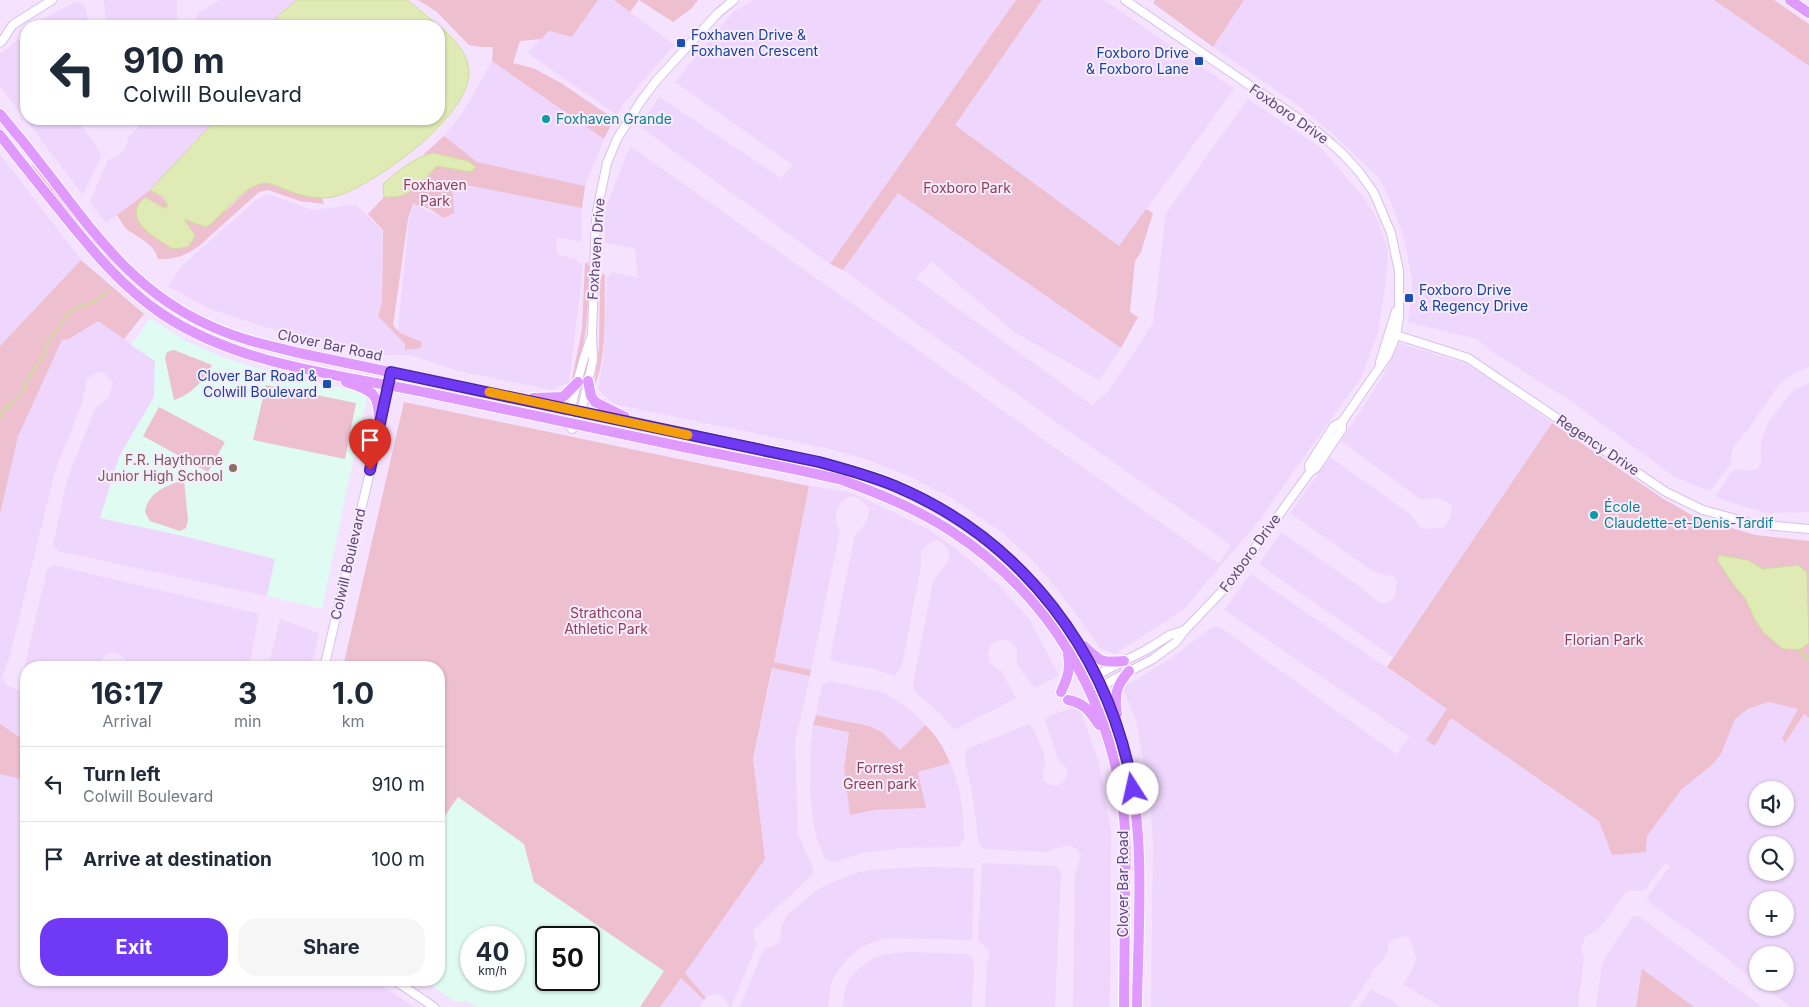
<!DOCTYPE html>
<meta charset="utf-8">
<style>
body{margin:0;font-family:Inter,sans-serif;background:#f6f6f7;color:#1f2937;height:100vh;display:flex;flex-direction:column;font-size:19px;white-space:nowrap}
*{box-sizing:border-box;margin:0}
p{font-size:16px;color:#747a83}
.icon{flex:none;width:28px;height:28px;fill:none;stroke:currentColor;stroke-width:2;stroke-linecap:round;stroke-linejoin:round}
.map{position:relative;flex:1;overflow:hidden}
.side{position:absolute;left:20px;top:661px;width:425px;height:325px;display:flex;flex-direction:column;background:#fff;border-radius:20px;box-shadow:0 1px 4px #0004}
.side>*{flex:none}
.top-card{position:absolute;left:20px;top:20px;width:425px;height:105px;border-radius:20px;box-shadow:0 1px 4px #0004;background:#fff;color:#1f2937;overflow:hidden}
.tools{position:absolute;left:1749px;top:781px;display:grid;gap:10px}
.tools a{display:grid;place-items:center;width:45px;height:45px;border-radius:50%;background:#fff;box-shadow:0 1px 4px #0004;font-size:25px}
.speed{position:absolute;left:460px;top:926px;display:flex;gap:10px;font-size:25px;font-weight:700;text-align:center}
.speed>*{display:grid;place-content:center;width:65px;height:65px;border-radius:50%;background:#fff;box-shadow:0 1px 4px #0004;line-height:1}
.speed small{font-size:12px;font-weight:400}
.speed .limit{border:2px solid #111;border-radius:8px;background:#fff;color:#111}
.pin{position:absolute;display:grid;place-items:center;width:42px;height:42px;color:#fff;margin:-51px -21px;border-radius:50% 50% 50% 0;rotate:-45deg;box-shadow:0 0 5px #0007}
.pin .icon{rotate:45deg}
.me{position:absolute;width:55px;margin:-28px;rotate:350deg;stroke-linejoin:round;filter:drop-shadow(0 0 4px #0008)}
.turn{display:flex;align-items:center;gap:18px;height:105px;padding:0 20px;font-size:22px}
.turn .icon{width:65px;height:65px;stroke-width:2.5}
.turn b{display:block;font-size:35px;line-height:42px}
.eta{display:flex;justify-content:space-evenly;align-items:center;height:85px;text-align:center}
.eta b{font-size:30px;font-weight:700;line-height:35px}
.cta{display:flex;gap:10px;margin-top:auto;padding:10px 20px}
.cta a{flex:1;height:58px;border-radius:20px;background:#703af5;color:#fff;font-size:20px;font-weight:700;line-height:58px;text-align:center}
.cta a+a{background:#f6f6f7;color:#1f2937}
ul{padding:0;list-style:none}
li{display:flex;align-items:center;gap:15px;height:75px;padding:0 20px;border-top:1px solid #e0e1e3}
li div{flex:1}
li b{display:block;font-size:19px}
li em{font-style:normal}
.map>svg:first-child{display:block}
.residential{fill:#eed6fc;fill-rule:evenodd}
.education{fill:#dffbf2;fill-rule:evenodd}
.green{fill:#eebfcf}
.water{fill:#dfeab4;stroke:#cedd99}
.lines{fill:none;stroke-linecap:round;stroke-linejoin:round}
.stream{stroke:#cedd99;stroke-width:2}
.minor-casing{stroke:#d7c2e9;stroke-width:10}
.major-casing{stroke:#fff;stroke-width:12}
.minor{stroke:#fff;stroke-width:8}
.major{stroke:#e099ff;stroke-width:10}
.route-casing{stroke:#49269f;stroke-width:12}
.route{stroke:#703af5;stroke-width:9}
.slow{stroke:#f59e0b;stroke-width:9}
.transit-dot{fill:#1a4fb4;stroke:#f8ebff;stroke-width:2}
.culture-dot{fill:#0f9aa8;stroke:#f8ebff;stroke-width:2}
.education-dot{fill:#8d6e63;stroke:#f8ebff;stroke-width:2}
.labels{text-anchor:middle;stroke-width:4;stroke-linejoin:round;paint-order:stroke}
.transit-label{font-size:14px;fill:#164399;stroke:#f8ebff;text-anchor:start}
.street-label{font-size:14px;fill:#5b4679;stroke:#f8ebff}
.culture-label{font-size:14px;fill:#0d838f;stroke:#f8ebff;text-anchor:start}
.park-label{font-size:14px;fill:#8d4152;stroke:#f8ebff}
.education-label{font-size:14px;fill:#785e54;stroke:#f8ebff;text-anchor:end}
</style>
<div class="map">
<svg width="1809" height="1007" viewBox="0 0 1809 1007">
<rect width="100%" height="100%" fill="#f5e2ff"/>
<g class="residential">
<path d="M104,0H177V26H106Z"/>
<path d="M220,0H297L277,17L269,26H195L197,14Z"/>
<path d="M598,0H614L674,45L623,104L617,115L528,53L548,31L572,37Z"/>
<path d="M754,0H1016L830,264L639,126L659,97L781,178L793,165L675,82L733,12Z"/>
<path d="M1042,0H1104L1234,89L1119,247L955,125Z"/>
<path d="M1244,0H1714L1809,66V367L1796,372L1780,383L1749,428L1733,448L1730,465L1710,491L1673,476L1571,401L1494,353L1477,339L1408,322L1412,292V280L1404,237L1391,202L1380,179L1334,135L1299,106L1213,47Z"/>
<path d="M76,2L85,5L89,26H35L45,18Z"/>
<path d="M26,34V119H76L94,142L101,156L83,195L0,86V54Z"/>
<path d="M492,61L604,139L585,186L477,162L444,136L462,114Z"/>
<path d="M1248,99L1321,148L1365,199L1378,221L1388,252L1385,288L1378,332L1362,376L1257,523L1184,609L1115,654L1100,648L1072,608L1038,566L1003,533L950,497L909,476L863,458L821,447L614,404L598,389L604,355L607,277L613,272L638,278L635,248L605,243L604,212L630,146L1219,564L1231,545L934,336L843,270L898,193L1121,348L1099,380L1014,332L931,261L916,279L1092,405L1109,391L1153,323L1166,213Z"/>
<path d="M145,119H217L150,190L106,223L90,202L108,160L120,155L125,148L129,137Z"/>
<path d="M0,154L81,260L1,345L69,339L98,321L155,361L154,397L119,457L100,518L188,537L276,559L267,596L58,551L53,545L67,480L95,409L109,397L113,382L103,372L95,373L87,378L82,403L55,471L10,655L2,678L6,685L26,693V980H374L414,1007H0Z"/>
<path d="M446,180L582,208L581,242L556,237L557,254L577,260L583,267L569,382L551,390L459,371L411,355H377L290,335L210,309L168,286L183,265L256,200L269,194L312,210L356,205L382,230V303L378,316L398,331L409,219L414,204L442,218L454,213Z"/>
<path d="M1399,343L1466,364L1487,377L1552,423L1393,657L1259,564L1281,532L1363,589L1370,596L1382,604L1391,601L1395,596L1397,583L1394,577L1374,572L1290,513L1330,457L1409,513L1421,528L1432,529L1445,527L1451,516L1452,505L1439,498L1420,499L1341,441L1382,378Z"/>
<path d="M1809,383V512L1767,513L1723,500L1715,496L1734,469L1746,471L1758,469L1761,462V441L1769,421L1794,390Z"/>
<path d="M809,486L850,492L928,529L960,552L998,584L1030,620L1059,676L1034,688L1017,664V648L1012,642L1004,639L991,643L988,653L990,663L1001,671L1016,698L954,730L941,714L915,692L913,684L933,581L949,560V551L943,543L938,540L931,542L921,550V565L903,660L899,670L894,676L871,668L835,662L830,658L855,535L866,523L869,513L868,507L860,499L852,496L846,498L839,504L836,512V523L840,531L811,670L774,662Z"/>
<path d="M54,565L259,614L249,667H165L159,663H152L142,667H133L119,654L112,652L105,656L99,663V667L26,668V672L25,668L26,660L47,570Z"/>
<path d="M1250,574L1447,709L1427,739L1435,745L1451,718L1599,821L1646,852L1647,836L1682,789L1712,765L1721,754L1735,719L1748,709L1770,702L1799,709L1809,718V1007H1791L1759,983L1785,982V955H1758L1757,982L1703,940L1652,905L1647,897L1670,867L1665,863L1644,891L1630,890L1624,894L1605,921L1598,929L1585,937L1581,950L1584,957L1578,1007H1441L1403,984L1412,971L1416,958L1414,948L1409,938L1403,936L1394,939L1389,944L1387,952L1382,961L1372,971L1370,979L1368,980L1350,1007H1151L1153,843L1150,798L1136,721L1124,691L1126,686L1170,659L1211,628L1220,627L1396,754L1410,737L1224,610ZM1758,790H1785V818H1758ZM1758,845H1785V872H1758ZM1758,900H1785V928H1758Z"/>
<path d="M280,619L319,633L311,667H268Z"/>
<path d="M773,668L810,676L795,742L798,835L813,868V874L755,928L753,935L757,944L731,1007H729L726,1001L719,994H712L706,998L685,973L765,859L753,758Z"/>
<path d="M830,681L885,693L913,712L925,725L900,750L882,732L870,726L816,715L822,685Z"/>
<path d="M1074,707L1081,713L1099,762L1111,831L1110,986L1109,1007H1073L1075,874L1081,855L1076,848L1068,845L1045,852L985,849L979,844L971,786L966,766L965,752L967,749L1029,724L1035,732L1044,755L1045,764L1042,774L1044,780L1048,784L1054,786L1060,785L1065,780L1068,773L1066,767L1059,761L1056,753L1045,720L1049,716Z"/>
<path d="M813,726L849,731L844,768L850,814L873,810L926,808L918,771L950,763L954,772L960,793L963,815L964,839L958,847L902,848L866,852L834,862L825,859L815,833L810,793L811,744Z"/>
<path d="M982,863L1056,866L1061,872L1055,1007H985L987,962L989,955V950L978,940Z"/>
<path d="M922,867L974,868L972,940L889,938L875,941L862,947L848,958L836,973L831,983L828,1007H740L764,948L772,947L780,941L781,927L787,915L817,890L835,881L860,872L881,869Z"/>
<path d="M1639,916L1691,955L1762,1007H1596L1602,965L1610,950L1632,917Z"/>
<path d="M906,952L968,954L974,961L972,1007H843L844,994L848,981L857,970L872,959L882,955Z"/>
<path d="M681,978L704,1000L699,1007H660Z"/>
<path d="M1372,989L1377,994L1387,997L1400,1007H1359Z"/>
</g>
<g class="education">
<path d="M150,318L184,340L224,358L285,376L360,392L367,399L349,479L322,609L267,596L275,559L188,537L100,518L119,457L154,397L155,361L131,345Z"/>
<path d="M454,794L524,844L534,882L665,971L640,1007H475L467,1001L455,1002L424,980H439V816ZM471,938H514V980H471ZM546,938H589V980H546Z"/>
</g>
<g class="green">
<path d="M418,0H598L572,37L549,31L541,39L520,41L513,63L533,68L561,83L614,119L604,139L492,61L493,47H480L469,45L437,12Z"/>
<path d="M614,0H698L692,8L673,22L639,0L630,12Z"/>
<path d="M1016,0H1042L955,125L1119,246L1146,209L1153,213L1141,252L1135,261L1130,312L1138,317L1121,348L898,193L843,270L830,264Z"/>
<path d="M1155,0H1244L1213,47L1153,3Z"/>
<path d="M1714,0H1774L1809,24V66Z"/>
<path d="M444,136L477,162L585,186L582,208L452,182L454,213L443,218L430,209L413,204L408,219L393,325L400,333L422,342L421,348L405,350V344L378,316L382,303L383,230L368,214L384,197C411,199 420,184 437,166L471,172L476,167L434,153L423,155Z"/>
<path d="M33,165L125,271L124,272L106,258L85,234L31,166Z"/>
<path d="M264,183C284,185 298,197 321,197L324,204L300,201L268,190L259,192L199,246C187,255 174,260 158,259C154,244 141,239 129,231C124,228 120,219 117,215L150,190C158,195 163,196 168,206L164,208L153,201L142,227L168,246L188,247L193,240L195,235L183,219L196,224C205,220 214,217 222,213C238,203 242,188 264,183Z"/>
<path d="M81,260L144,314L124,339L98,321L69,339L62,340L18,436L0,514V346Z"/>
<path d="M588,262L589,267C588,306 588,349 571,384L582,329L585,264Z"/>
<path d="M603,273L605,275C604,309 608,357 594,387L599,347L600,279Z"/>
<path d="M174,350L212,365C204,380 191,395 174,400L165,358L167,352Z"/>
<path d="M266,385L356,403L345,459L253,440Z"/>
<path d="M404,402L809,486L774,662L811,670L810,676L772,668L753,758L765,859L685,973L706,998L704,1000L681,978L660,1007H640L664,971L534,882L524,844L458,797L439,824V668L343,667Z"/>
<path d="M159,407L225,442L208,472L143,436Z"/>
<path d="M1552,423L1662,498L1695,517L1755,535L1809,541V718L1804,714L1785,743L1782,738L1798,709L1769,702L1748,709L1735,719L1721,754L1712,765L1682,789L1647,836L1646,852L1612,855L1599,821L1451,718L1435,746L1426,740L1447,709L1387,667Z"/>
<path d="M184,480L188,520L186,528L180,531L150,521L145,512C149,491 166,486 184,480Z"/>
<path d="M816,715L869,726L882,732L900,750L925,725C937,736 944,748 950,763L918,772L926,808L873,810L850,815L844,768L849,732L813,725Z"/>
<path d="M0,724L26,742V780L0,774Z"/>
<path d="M1642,969L1694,1007H1636Z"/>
</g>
<g class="water">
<path d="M297,0C326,0 355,0 384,0C389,0 401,0 406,0C412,2 419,10 424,14C442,28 468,47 469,72C471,115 372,188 333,197C319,200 302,196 289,191C278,187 268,180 257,185C239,192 225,211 211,224L206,227L184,219L195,235L193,240L188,247L173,249C157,239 119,219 145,197L164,208L168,206L164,197L150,190L217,119H439V26H269L277,17Z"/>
<path d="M434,153L468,161L476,167L471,172L437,166C420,184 411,199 384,197L383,184C398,171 414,157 434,153Z"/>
<path d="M1719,555L1748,560L1763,569L1798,565L1807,572L1809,643L1799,650L1783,649L1764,633L1755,620L1745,598L1735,587L1717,560Z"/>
</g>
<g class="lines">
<g class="stream">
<path d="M0,416L3,411L24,391L26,381L43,356L46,345L69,312L78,307L94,302L108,291"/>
<path d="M1799,650L1809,660"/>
</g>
<defs>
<g id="minor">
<path d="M1125,0L1318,132L1343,154L1360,173L1374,193L1391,233L1399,271V317L1396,335L1388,355L1342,422L1334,426L1309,465L1310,472"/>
<path d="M0,43C6,38 8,29 14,24L52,0"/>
<path d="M592,335C581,363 574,393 568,423L572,429L578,425L593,360L592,335L596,216L607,163L617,139L641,101L656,81L718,13L734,0"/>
<path d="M1396,335L1468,358L1666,492L1703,510L1754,524L1809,529"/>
<path d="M1380,362L1396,311"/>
<path d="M324,668L380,429L391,372"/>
<path d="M1085,681L1146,650L1170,635L1185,630"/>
<path d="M1089,691L1109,682L1153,659L1176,642L1185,630L1228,585L1310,472L1316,468L1342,429V422"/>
<path d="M394,980L434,1007"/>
</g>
<g id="major">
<path d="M1790,0L1809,13"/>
<path d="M0,114C17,134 34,155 50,176C98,239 139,296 215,328C242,340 271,346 299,353C414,377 529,401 644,425C691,435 737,444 784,454C822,463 861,471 897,486C1011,536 1099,638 1127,760C1146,838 1138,927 1137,1007"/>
<path d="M0,135C16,156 33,177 50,198C84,240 116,283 162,314C240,366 338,374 428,393C517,411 605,431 693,449C743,459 793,468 842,480C880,494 917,509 951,531C1051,595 1112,701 1124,818C1127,844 1125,871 1125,898C1125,934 1124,971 1124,1007"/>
<path d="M588,381L591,396L595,402L625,417"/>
<path d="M346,382C380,393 377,395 380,429"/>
<path d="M533,398L563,397L578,382"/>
<path d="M1084,646C1101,662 1101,663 1124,661"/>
<path d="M1061,692C1067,679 1071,669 1068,655"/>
<path d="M1068,700C1085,703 1090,712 1099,725"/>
<path d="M1117,714C1114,695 1116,686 1129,671"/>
</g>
</defs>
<use href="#minor" class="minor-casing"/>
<use href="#major" class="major-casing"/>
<use href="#minor" class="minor"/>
<use href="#major" class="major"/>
</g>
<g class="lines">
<defs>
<path id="route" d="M370,470L391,372L819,462C845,469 871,476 895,486C1023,540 1109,654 1133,789"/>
</defs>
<use href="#route" class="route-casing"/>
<use href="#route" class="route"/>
<path class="slow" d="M489,392L688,435"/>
</g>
<g class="transit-dot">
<rect x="676" y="38" width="10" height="10" rx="2.5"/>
<rect x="1194" y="56" width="10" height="10" rx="2.5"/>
<rect x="1404" y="293" width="10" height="10" rx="2.5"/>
<rect x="322" y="379" width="10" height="10" rx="2.5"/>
</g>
<g class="culture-dot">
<circle cx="546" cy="119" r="5"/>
<circle cx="1594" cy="515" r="5"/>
</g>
<circle class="education-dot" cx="233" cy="468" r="5"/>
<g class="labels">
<g class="transit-label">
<text x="691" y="40">Foxhaven Drive &amp;<tspan x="691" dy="16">Foxhaven Crescent</tspan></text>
<text x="1189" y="58" text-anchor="end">Foxboro Drive<tspan x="1189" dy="16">&amp; Foxboro Lane</tspan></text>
<text x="1419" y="295">Foxboro Drive<tspan x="1419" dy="16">&amp; Regency Drive</tspan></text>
<text x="317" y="381" text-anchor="end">Clover Bar Road &amp;<tspan x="317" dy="16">Colwill Boulevard</tspan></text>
</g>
<g class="street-label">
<text transform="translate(1289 114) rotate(35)" y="5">Foxboro Drive</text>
<text transform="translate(596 249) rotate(-86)" y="5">Foxhaven Drive</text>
<text transform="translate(330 345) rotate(12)" y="5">Clover Bar Road</text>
<text transform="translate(1598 445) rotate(34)" y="5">Regency Drive</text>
<text transform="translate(1250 553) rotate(-54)" y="5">Foxboro Drive</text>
<text transform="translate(348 564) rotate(-77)" y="5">Colwill Boulevard</text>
<text transform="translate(1123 884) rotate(-90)" y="5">Clover Bar Road</text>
</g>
<g class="culture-label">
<text x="556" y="124">Foxhaven Grande</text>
<text x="1604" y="512">École<tspan x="1604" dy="16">Claudette-et-Denis-Tardif</tspan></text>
</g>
<g class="park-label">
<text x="435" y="190">Foxhaven<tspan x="435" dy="16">Park</tspan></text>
<text x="967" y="193">Foxboro Park</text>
<text x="606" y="618">Strathcona<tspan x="606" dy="16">Athletic Park</tspan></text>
<text x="1604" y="645">Florian Park</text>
<text x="880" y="773">Forrest<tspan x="880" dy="16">Green park</tspan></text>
</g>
<g class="education-label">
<text x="223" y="465">F.R. Haythorne<tspan x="223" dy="16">Junior High School</tspan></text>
</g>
</g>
</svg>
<div class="tools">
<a><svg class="icon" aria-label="sound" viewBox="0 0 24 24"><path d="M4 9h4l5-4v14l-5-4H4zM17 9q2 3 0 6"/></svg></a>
<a><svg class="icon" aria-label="search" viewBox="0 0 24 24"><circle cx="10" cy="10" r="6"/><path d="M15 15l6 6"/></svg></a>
<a>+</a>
<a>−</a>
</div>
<div class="speed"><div>40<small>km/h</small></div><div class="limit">50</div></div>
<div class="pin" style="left:370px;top:470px;background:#d93025"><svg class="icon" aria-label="arrive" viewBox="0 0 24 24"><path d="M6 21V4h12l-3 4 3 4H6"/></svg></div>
<svg class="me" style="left:1133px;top:789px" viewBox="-20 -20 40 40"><circle r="19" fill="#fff"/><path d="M0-13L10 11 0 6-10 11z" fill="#703af5"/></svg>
<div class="top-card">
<div class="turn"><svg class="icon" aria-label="left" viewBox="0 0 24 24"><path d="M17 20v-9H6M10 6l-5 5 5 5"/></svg><div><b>910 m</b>Colwill Boulevard</div></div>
</div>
<section class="side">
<div class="eta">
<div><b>16:17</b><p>Arrival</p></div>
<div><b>3</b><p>min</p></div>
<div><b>1.0</b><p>km</p></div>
</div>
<ul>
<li><svg class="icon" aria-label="left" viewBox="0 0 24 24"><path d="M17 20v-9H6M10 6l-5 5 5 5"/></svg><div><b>Turn left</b><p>Colwill Boulevard</p></div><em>910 m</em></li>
<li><svg class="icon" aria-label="arrive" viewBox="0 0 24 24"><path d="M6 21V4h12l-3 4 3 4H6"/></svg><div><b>Arrive at destination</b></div><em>100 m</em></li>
</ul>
<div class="cta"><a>Exit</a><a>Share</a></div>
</section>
</div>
